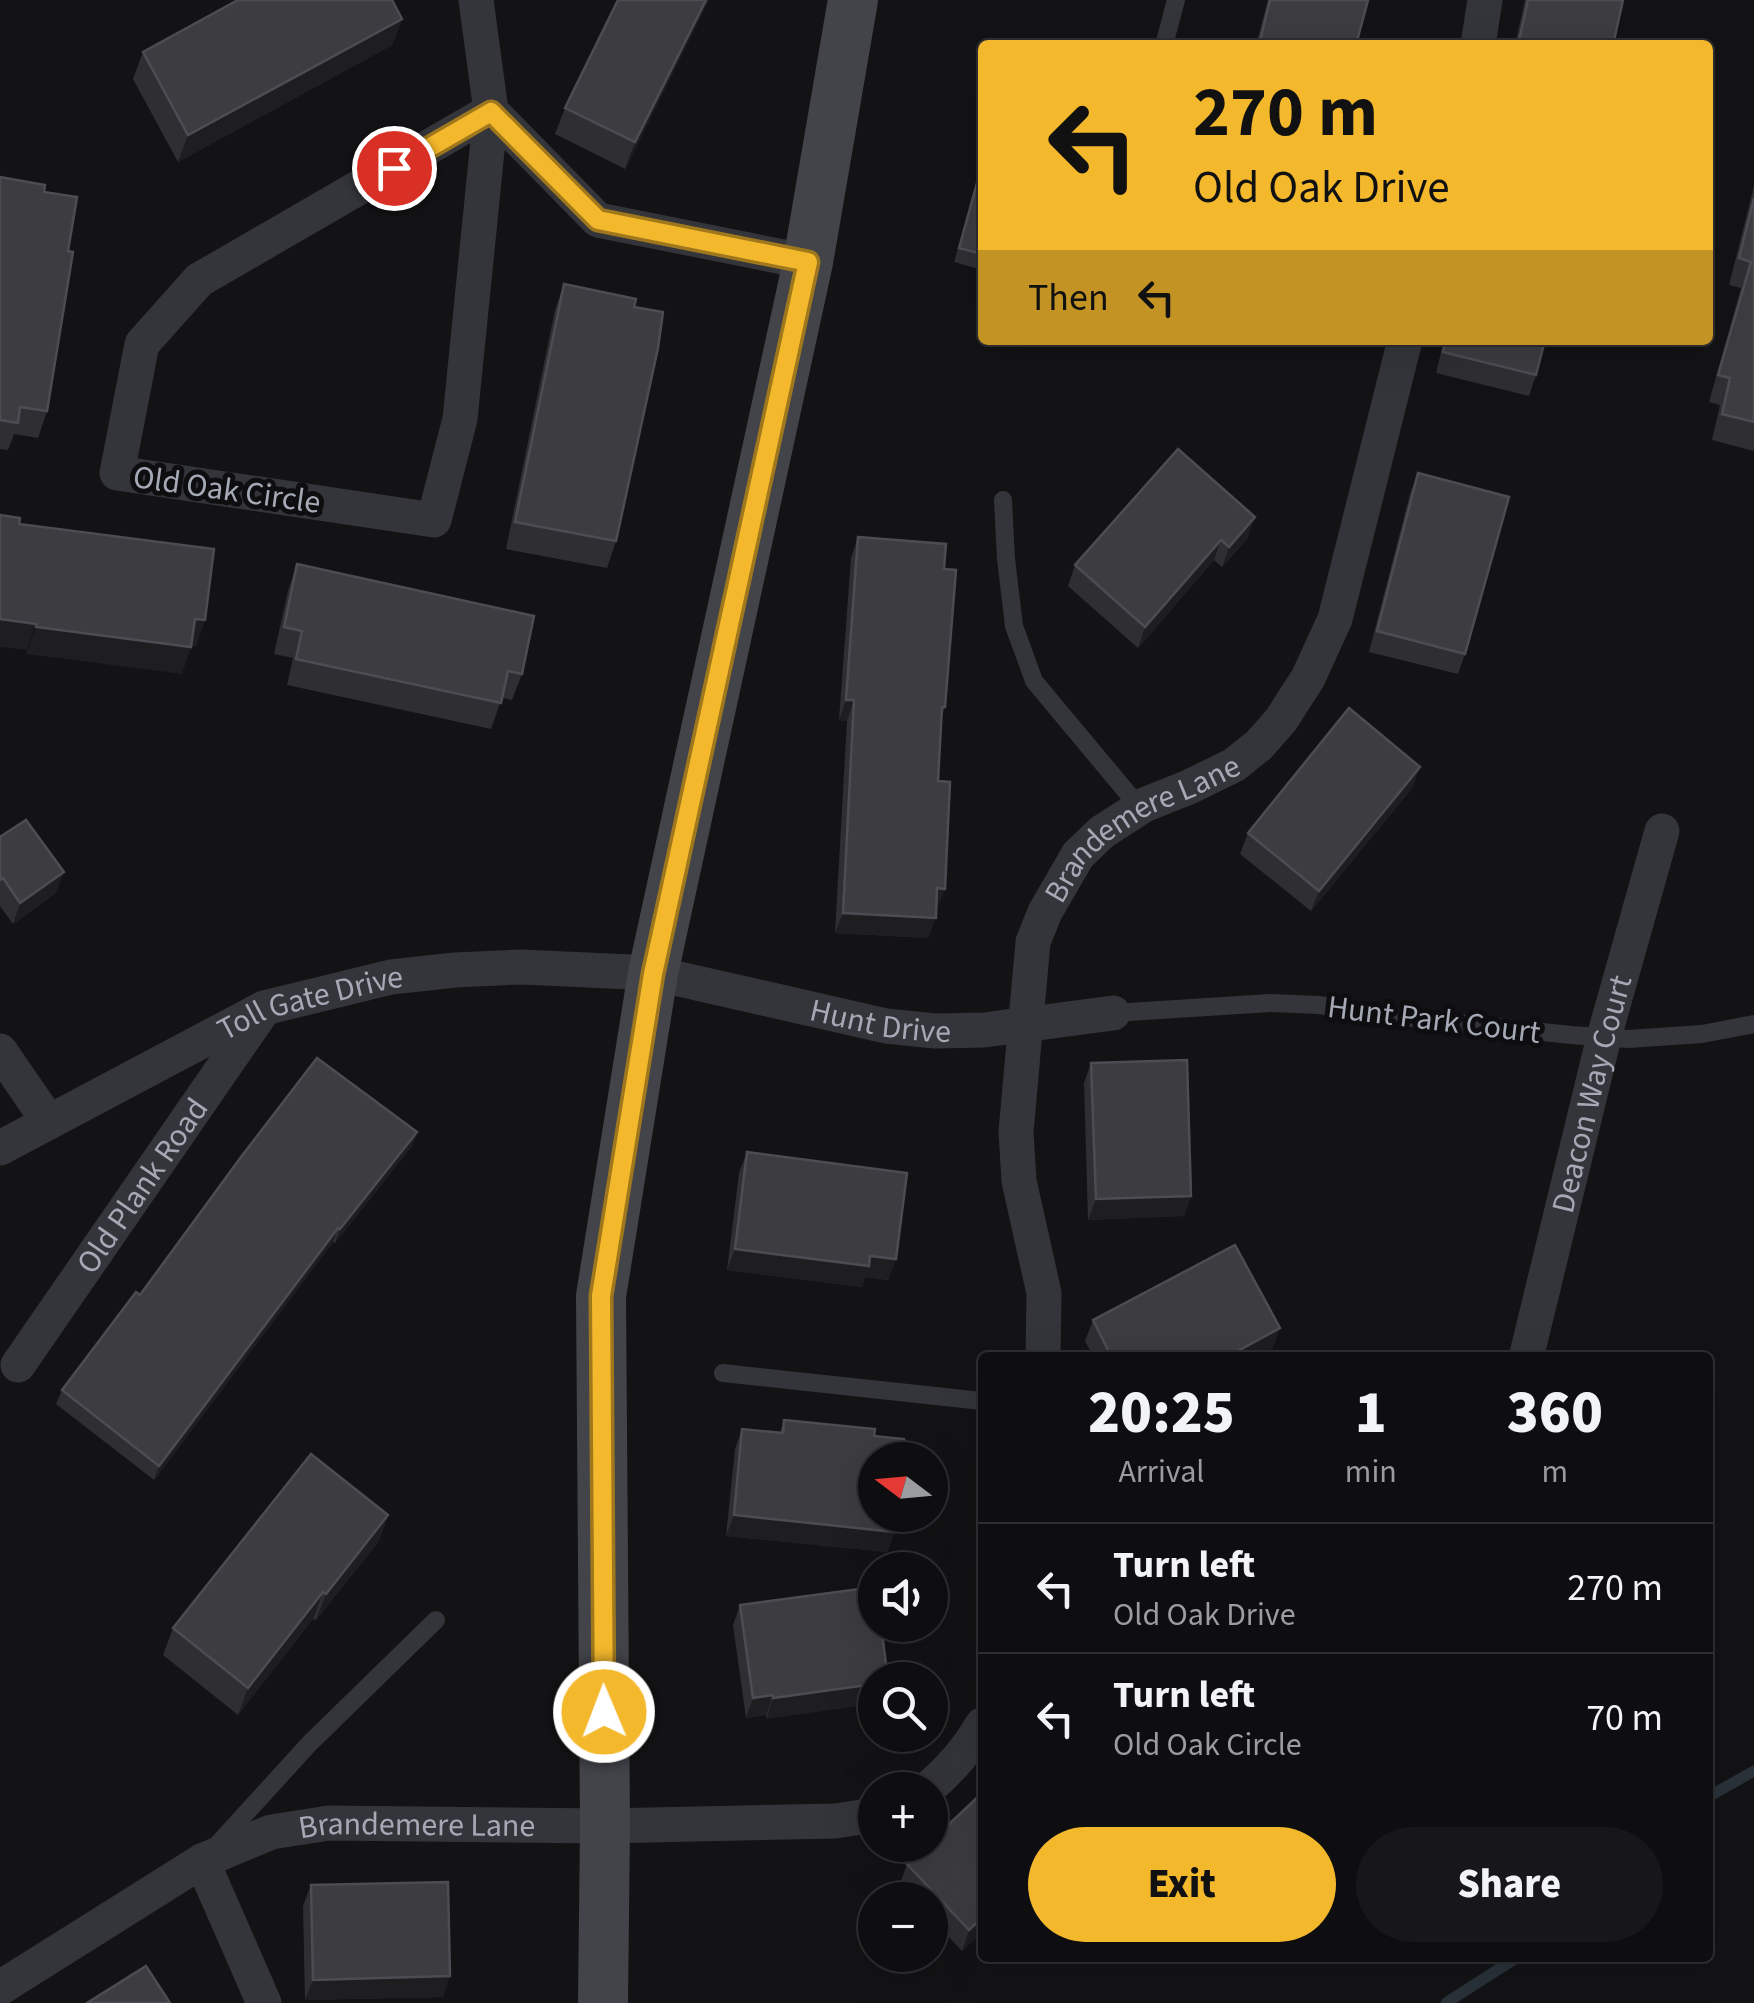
<!DOCTYPE html>
<meta charset="utf-8">
<style>
body{margin:0;font-family:"Source Sans 3",sans-serif;background:#171719;color:#f1f3f6;height:100vh;display:flex;flex-direction:column;font-size:38px;white-space:nowrap}
*{box-sizing:border-box;margin:0}
p{font-size:32px;color:#9b9c9f}
.icon{flex:none;width:55px;height:55px;fill:none;stroke:currentColor;stroke-width:2;stroke-linecap:round;stroke-linejoin:round}
.map{position:relative;flex:1;overflow:hidden}
.sheet{position:absolute;left:978px;top:1352px;width:735px;height:610px;display:flex;flex-direction:column;background:#0e0e10;border-radius:10px;box-shadow:0 10px 40px #0002,0 0 0 2px #2e2e30}
.sheet>*{flex:none}
.hud{position:absolute;left:978px;top:40px;width:735px;height:305px;border-radius:10px;box-shadow:0 10px 40px #0002,0 0 0 2px #2e2e30;background:#f4b82c;color:#111;overflow:hidden}
.needle{width:65px;rotate:286deg}
.tools{position:absolute;left:858px;top:1442px;display:grid;gap:20px}
.tools a{display:grid;place-items:center;width:90px;height:90px;border-radius:50%;background:#0e0e10;box-shadow:0 10px 40px #0002,0 0 0 2px #2e2e30;font-size:50px}
.pin{position:absolute;display:grid;place-items:center;width:85px;height:85px;color:#fff;margin:-42px;border:5px solid #fff;border-radius:50%;box-shadow:0 2px 10px #0007}
.me{position:absolute;width:110px;margin:-55px;rotate:359deg;stroke-linejoin:round;filter:drop-shadow(0 0 8px #0008)}
.turn{display:flex;align-items:center;gap:35px;height:210px;padding:0 50px;font-size:45px}
.turn .icon{width:130px;height:130px;stroke-width:2.5}
.turn b{display:block;font-size:70px;line-height:85px}
.then{display:flex;align-items:center;height:95px;padding:0 50px;background:#0003;gap:20px;font-size:38px}
.eta{display:flex;justify-content:space-evenly;align-items:center;height:170px;text-align:center}
.eta b{font-size:60px;font-weight:800;line-height:70px}
.primary-button{display:flex;gap:20px;margin-top:auto;padding:20px 50px}
.primary-button a{flex:1;height:115px;border-radius:60px;background:#f4b82c;color:#111;font-size:40px;font-weight:800;line-height:115px;text-align:center}
.primary-button a+a{background:#171719;color:#f1f3f6}
ul{padding:0;list-style:none}
li{display:flex;align-items:center;gap:30px;height:130px;padding:0 50px;border-top:2px solid #2e2e30}
li div{flex:1}
li b{display:block;font-size:38px}
li em{font-style:normal}
.map>svg:first-child{display:block}
.lines{fill:none;stroke-linecap:round;stroke-linejoin:round}
.stream{stroke:#293239;stroke-width:11}
.lane{stroke:#34353a;stroke-width:18}
.street{stroke:#34353a;stroke-width:35}
.secondary{stroke:#42444a;stroke-width:50}
.wall{fill:#2f2f33}
.shaded-wall{fill:#1e1e21}
.building{fill:#3c3c41;stroke:#4c4d53;stroke-width:2.5}
.route-casing{stroke:#9f781d;stroke-width:25}
.route{stroke:#f4b82c;stroke-width:18}
.labels{text-anchor:middle;stroke-width:10;stroke-linejoin:round;paint-order:stroke}
.street-label{font-size:32px;fill:#a5a9b6;stroke:#0e0e10}
</style>
<div class="map">
<svg width="1754" height="2003" viewBox="0 0 1754 2003">
<rect width="100%" height="100%" fill="#131315"/>
<g class="lines">
<g class="stream">
<path d="M1708,1797L1754,1771"/>
<path d="M1446,2003L1516,1958"/>
</g>
<g class="lane">
<path d="M1164,45L1176,0"/>
<path d="M1003,500L1006,559L1014,626L1034,681L1140,808"/>
<path d="M1113,1013L1270,1003L1319,1005L1384,1015L1571,1035L1628,1039L1702,1034L1754,1024"/>
<path d="M723,1373L982,1401"/>
<path d="M216,1846L309,1744L436,1620"/>
</g>
<g class="street">
<path d="M476,0L491,111L598,220L808,262"/>
<path d="M1478,45L1485,0"/>
<path d="M491,111L460,419L434,520L117,473L142,344L199,280Z"/>
<path d="M0,1051L49,1122"/>
<path id="s1" d="M0,1148L264,1008L391,977L455,970L521,967L653,973L886,1026L935,1031L984,1030L1113,1013"/>
<path id="s2" d="M1043,1358L1044,1293L1019,1181L1016,1132L1033,942L1045,912L1078,855L1102,832L1144,805L1189,787L1234,765L1259,745L1281,720L1308,678L1335,619L1405,340"/>
<path id="s3" d="M1526,1358L1604,1037L1662,831"/>
<path id="s4" d="M18,1365L261,1013"/>
<path d="M926,1790C948,1772 968,1749 982,1725"/>
<path d="M202,1861L264,2003"/>
<path id="s5" d="M0,1988L202,1861L271,1832L329,1823L605,1826L835,1821L875,1815"/>
</g>
<path class="secondary" d="M603,2003L605,1826L601,1296L653,973L808,262L853,0"/>
</g>
<g class="wall">
<path d="M618,0H709L625,169L555,134L565,108Z"/>
<path d="M1268,0H1368L1356,45H1256Z"/>
<path d="M1525,0H1623L1613,45H1515Z"/>
<path d="M402,19L392,45L178,162L133,79L143,52Z"/>
<path d="M0,177L44,192L68,251L47,411L38,438L14,434L8,450L0,449Z"/>
<path d="M977,183L982,184V270L954,262Z"/>
<path d="M1754,186V451L1712,440L1720,405L1709,402L1741,288L1729,285Z"/>
<path d="M564,284L634,307L616,541L607,568L506,549L555,310Z"/>
<path d="M1444,340H1545L1536,375L1529,396L1436,373Z"/>
<path d="M1178,449L1248,538L1222,567L1214,560L1138,648L1068,586L1075,565Z"/>
<path d="M1418,473L1465,654L1458,674L1369,652L1410,494Z"/>
<path d="M858,537L944,569L945,707L941,718L938,781L937,909L928,938L835,933L847,721L839,720L851,558Z"/>
<path d="M297,564L522,674L512,700L502,698L491,729L287,685L293,658L274,654L288,591Z"/>
<path d="M1413,787L1311,911L1240,854L1248,833Z"/>
<path d="M0,837L56,893L13,924L0,906Z"/>
<path d="M1091,1063L1191,1196L1184,1216L1088,1220L1084,1083Z"/>
<path d="M417,1132L412,1146L335,1243L333,1242L154,1480L56,1404L62,1390L140,1295Z"/>
<path d="M747,1152L896,1259L888,1280L865,1277L862,1287L727,1270L739,1173Z"/>
<path d="M1093,1320L1280,1328L1272,1349L1256,1358H1094L1085,1341Z"/>
<path d="M784,1420L874,1436L895,1532L887,1552L726,1536L735,1449L742,1429L780,1432Z"/>
<path d="M388,1515L379,1541L316,1620L313,1619L238,1715L163,1655L173,1628Z"/>
<path d="M875,1587L766,1719V1715L746,1718L733,1625L740,1605Z"/>
<path d="M907,1864L982,1932L962,1951L930,1917V1900H914L900,1884Z"/>
<path d="M311,1885L443,1997L305,2000L303,1906Z"/>
</g>
<g class="shaded-wall">
<path d="M706,0H709L625,169L635,142Z"/>
<path d="M402,19L392,45L178,162L188,135Z"/>
<path d="M1255,517L1248,538L1222,567L1229,547Z"/>
<path d="M1221,540L1214,560L1138,648L1145,627Z"/>
<path d="M0,619L36,624L27,650L0,647Z"/>
<path d="M195,619L205,620L196,647L185,646Z"/>
<path d="M36,627L191,647L182,674L26,654Z"/>
<path d="M846,700H854L847,721L839,720Z"/>
<path d="M1420,767L1413,787L1311,911L1319,891Z"/>
<path d="M64,872L56,893L13,924L20,903Z"/>
<path d="M937,888L945,889L937,909H930Z"/>
<path d="M843,913L936,918L928,938L835,933Z"/>
<path d="M417,1132L412,1146L335,1243L340,1229Z"/>
<path d="M1191,1196L1184,1216L1088,1220L1096,1199Z"/>
<path d="M338,1228L333,1242L154,1480L159,1466Z"/>
<path d="M735,1249L870,1256L896,1259L888,1280L865,1277L862,1287L727,1270Z"/>
<path d="M1280,1328L1272,1349L1256,1358H1225Z"/>
<path d="M388,1515L379,1541L316,1620L326,1594Z"/>
<path d="M734,1515L895,1532L887,1552L726,1536Z"/>
<path d="M323,1592L313,1619L238,1715L248,1688Z"/>
<path d="M875,1684V1704L766,1719L773,1698Z"/>
<path d="M773,1695L766,1715L746,1718L753,1698Z"/>
<path d="M982,1918V1932L962,1951L969,1930Z"/>
<path d="M450,1976L443,1997L305,2000L313,1980Z"/>
</g>
<g class="building">
<path d="M238,0H392L402,19L188,135L143,52Z"/>
<path d="M618,0H706L635,142L565,108Z"/>
<path d="M1270,0H1368L1356,45H1259Z"/>
<path d="M1528,0H1623L1613,45H1518Z"/>
<path d="M0,177L45,185L44,192L77,197L68,251L73,252L47,411L20,407L18,423L0,420Z"/>
<path d="M977,183L982,184V254L959,248Z"/>
<path d="M1754,198V422L1722,414L1730,378L1718,375L1751,262L1739,258Z"/>
<path d="M564,284L636,299L634,307L663,312L658,348L616,541L515,522Z"/>
<path d="M1446,340H1545L1536,375L1443,352Z"/>
<path d="M1178,449L1255,517L1229,547L1221,540L1145,627L1075,565Z"/>
<path d="M1418,473L1509,497L1465,654L1377,631Z"/>
<path d="M0,515L20,518L19,524L214,549L205,620L195,619L191,647L36,627V624L0,619Z"/>
<path d="M858,537L946,544L944,569L956,570L945,707H942L938,781L950,782L945,889L937,888L936,918L843,913L854,700H846Z"/>
<path d="M297,564L534,616L522,674L508,671L501,703L296,659L302,631L284,627Z"/>
<path d="M1349,708L1420,767L1319,891L1248,833Z"/>
<path d="M26,820L64,872L20,903L3,878L0,880V837Z"/>
<path d="M317,1058L417,1132L340,1229L338,1228L159,1466L62,1390L136,1292L140,1295L241,1157Z"/>
<path d="M1187,1060L1191,1196L1096,1199L1091,1063Z"/>
<path d="M747,1152L907,1173L896,1259L870,1256L869,1266L735,1249Z"/>
<path d="M1235,1245L1280,1328L1225,1358H1112L1093,1320Z"/>
<path d="M784,1420L875,1429L874,1436L904,1439L902,1460H875V1515H896L895,1532L734,1515L742,1429L783,1433Z"/>
<path d="M311,1454L388,1515L326,1594L323,1592L248,1688L173,1628Z"/>
<path d="M875,1587V1625H881L888,1680H875V1684L773,1698V1695L753,1698L740,1605Z"/>
<path d="M982,1793V1918L969,1930L907,1864L927,1845H930V1842Z"/>
<path d="M448,1882L450,1976L313,1980L311,1885Z"/>
<path d="M146,1966L170,2003H87Z"/>
</g>
<g class="lines">
<defs>
<path id="route" d="M394,168L491,112L598,220L808,262L653,974L601,1296L604,1712"/>
</defs>
<use href="#route" class="route-casing"/>
<use href="#route" class="route"/>
</g>
<g class="labels">
<g class="street-label">
<text transform="translate(227 489) rotate(8)" y="11">Old Oak Circle</text>
<text dy="11" stroke="none"><textPath href="#s2" startOffset="585">Brandemere Lane</textPath></text>
<text dy="11" stroke="none"><textPath href="#s1" startOffset="345">Toll Gate Drive</textPath></text>
<text dy="11" stroke="none"><textPath href="#s1" startOffset="925">Hunt Drive</textPath></text>
<text transform="translate(1434 1019) rotate(7)" y="11">Hunt Park Court</text>
<text dy="11" stroke="none"><textPath href="#s3" startOffset="272">Deacon Way Court</textPath></text>
<text dy="11" stroke="none"><textPath href="#s4" startOffset="218">Old Plank Road</textPath></text>
<text dy="11" stroke="none"><textPath href="#s5" startOffset="460">Brandemere Lane</textPath></text>
</g>
</g>
</svg>
<div class="tools">
<a><svg class="needle" viewBox="-14 -14 28 28"><path d="M0-13l5 13h-10z" fill="#e53935"/><path d="M0 13l5-13h-10z" fill="#9b9c9f"/></svg></a>
<a><svg class="icon" aria-label="sound" viewBox="0 0 24 24"><path d="M4 9h4l5-4v14l-5-4H4zM17 9q2 3 0 6"/></svg></a>
<a><svg class="icon" aria-label="search" viewBox="0 0 24 24"><circle cx="10" cy="10" r="6"/><path d="M15 15l6 6"/></svg></a>
<a>+</a>
<a>−</a>
</div>
<div class="pin" style="left:394px;top:168px;background:#d93025"><svg class="icon" aria-label="arrive" viewBox="0 0 24 24"><path d="M6 21V4h12l-3 4 3 4H6"/></svg></div>
<svg class="me" style="left:604px;top:1712px" viewBox="-20 -20 40 40"><circle r="17" fill="#f4b82c" stroke="#fff" stroke-width="3"/><path d="M0-11L8 9 0 5-8 9z" fill="#fff"/></svg>
<div class="hud">
<div class="turn"><svg class="icon" aria-label="left" viewBox="0 0 24 24"><path d="M17 20v-9H6M10 6l-5 5 5 5"/></svg><div><b>270 m</b>Old Oak Drive</div></div>
<div class="then">Then<svg class="icon" aria-label="left" viewBox="0 0 24 24"><path d="M17 20v-9H6M10 6l-5 5 5 5"/></svg></div>
</div>
<section class="sheet">
<div class="eta">
<div><b>20:25</b><p>Arrival</p></div>
<div><b>1</b><p>min</p></div>
<div><b>360</b><p>m</p></div>
</div>
<ul>
<li><svg class="icon" aria-label="left" viewBox="0 0 24 24"><path d="M17 20v-9H6M10 6l-5 5 5 5"/></svg><div><b>Turn left</b><p>Old Oak Drive</p></div><em>270 m</em></li>
<li><svg class="icon" aria-label="left" viewBox="0 0 24 24"><path d="M17 20v-9H6M10 6l-5 5 5 5"/></svg><div><b>Turn left</b><p>Old Oak Circle</p></div><em>70 m</em></li>
</ul>
<div class="primary-button"><a>Exit</a><a>Share</a></div>
</section>
</div>
